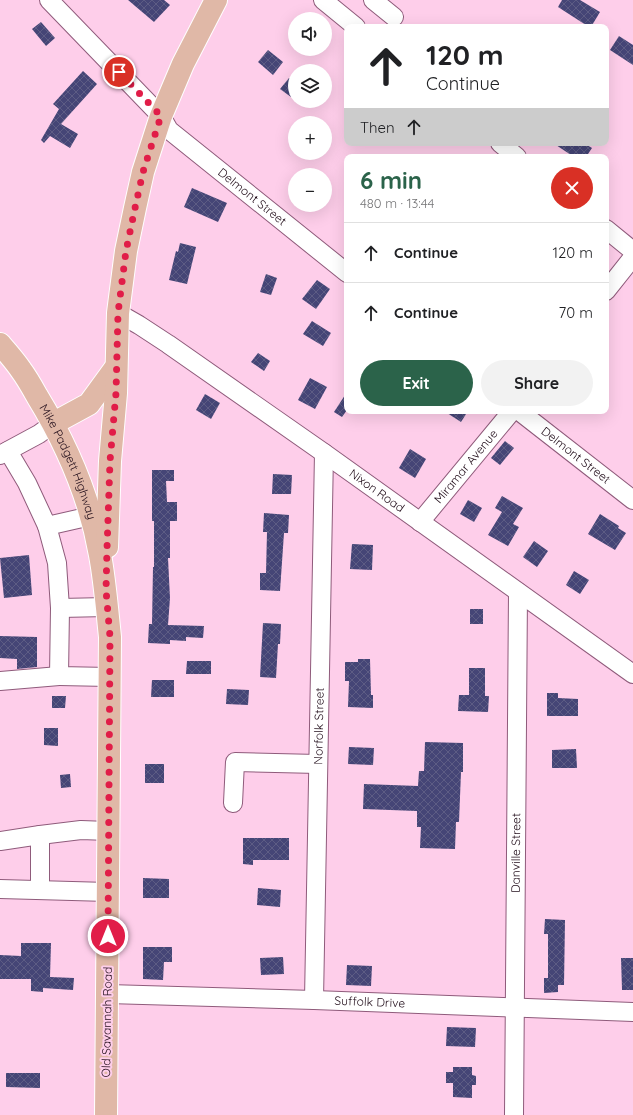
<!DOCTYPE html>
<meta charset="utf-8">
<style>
body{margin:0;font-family:Quicksand,sans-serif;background:#f2f2f2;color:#202124;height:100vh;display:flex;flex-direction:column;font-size:15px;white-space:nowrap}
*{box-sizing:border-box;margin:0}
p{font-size:13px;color:#757577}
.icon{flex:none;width:22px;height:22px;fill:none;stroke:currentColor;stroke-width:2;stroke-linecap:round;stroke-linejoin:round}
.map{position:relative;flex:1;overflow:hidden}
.side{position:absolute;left:344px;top:154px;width:265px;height:260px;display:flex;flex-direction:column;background:#fff;border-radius:8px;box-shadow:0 4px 16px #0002}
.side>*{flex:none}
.hud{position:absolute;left:344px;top:24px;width:265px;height:122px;border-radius:8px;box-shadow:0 4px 16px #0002;background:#fff;color:#202124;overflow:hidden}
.fabs{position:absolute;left:288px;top:12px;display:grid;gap:8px}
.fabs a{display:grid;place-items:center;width:44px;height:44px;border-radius:50%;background:#fff;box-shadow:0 4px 16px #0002;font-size:20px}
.pin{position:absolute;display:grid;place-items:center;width:34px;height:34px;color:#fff;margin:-17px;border:2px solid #fff;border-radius:50%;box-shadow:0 1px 4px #0007}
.me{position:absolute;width:44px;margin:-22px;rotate:0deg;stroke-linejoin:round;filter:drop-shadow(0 0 3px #0008)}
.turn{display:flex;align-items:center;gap:14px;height:84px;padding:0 16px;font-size:18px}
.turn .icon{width:52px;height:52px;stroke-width:2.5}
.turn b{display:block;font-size:28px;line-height:34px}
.then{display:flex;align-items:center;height:38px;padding:0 16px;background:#0003;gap:8px;font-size:15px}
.round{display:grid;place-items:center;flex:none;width:42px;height:42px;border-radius:21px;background:#f2f2f2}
.summary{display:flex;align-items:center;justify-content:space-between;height:68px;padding:0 16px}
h1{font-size:24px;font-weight:700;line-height:30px;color:#2b634a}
.button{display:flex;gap:8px;margin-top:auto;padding:8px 16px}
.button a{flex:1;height:46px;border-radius:24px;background:#2b634a;color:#fff;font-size:16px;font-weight:700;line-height:46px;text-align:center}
.button a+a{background:#f2f2f2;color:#202124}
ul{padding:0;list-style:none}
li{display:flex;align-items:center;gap:12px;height:60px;padding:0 16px;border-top:1px solid #e0e0e0}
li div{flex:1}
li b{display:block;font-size:15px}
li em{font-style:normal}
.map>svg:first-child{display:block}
.building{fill:url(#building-cross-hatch)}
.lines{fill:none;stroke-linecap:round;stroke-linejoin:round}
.minor-casing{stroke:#8f5b7b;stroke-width:20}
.major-casing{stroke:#fff;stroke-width:24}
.minor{stroke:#fff;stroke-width:18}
.major{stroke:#e0b8a7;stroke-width:22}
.route{stroke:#e11d48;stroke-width:7;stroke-dasharray:0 12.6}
.labels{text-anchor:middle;stroke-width:4;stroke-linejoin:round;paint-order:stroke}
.street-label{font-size:12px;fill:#200c19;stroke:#feceea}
</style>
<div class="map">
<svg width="633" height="1115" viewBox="0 0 633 1115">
<defs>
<pattern id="building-cross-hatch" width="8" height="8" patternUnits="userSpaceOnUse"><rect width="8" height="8" fill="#454576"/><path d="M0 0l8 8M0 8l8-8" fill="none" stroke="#5d5c84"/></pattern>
</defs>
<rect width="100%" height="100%" fill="#feceea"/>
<g class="building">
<path d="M128,0H164L170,5L154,22Z"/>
<path d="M562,0H580L600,12L591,27H589L558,7Z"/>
<path d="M41,22L55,38L46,46L32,29Z"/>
<path d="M619,36L633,45V65L610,50Z"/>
<path d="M268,50L283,62L273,75L258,62Z"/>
<path d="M83,71L97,84L61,124L78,134L70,148L50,136L44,143L41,140L59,109L53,104Z"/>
<path d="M289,78L295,83V92L291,97L280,89Z"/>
<path d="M553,143H584L592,148L586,157H574Z"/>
<path d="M192,188L227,203L218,222L184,207Z"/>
<path d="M180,243L196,247L187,284L169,280L176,251L178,252Z"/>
<path d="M266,274L277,278L271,295L260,292Z"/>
<path d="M317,280L330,289L316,309L302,299Z"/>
<path d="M312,321L331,333L323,346L303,334Z"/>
<path d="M258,353L270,361L264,371L251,362Z"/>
<path d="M310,378L327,387L315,409L298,400Z"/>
<path d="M347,392V410L342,417L334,412Z"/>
<path d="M205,394L220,403L211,419L196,410Z"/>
<path d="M444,411H468L461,422Z"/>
<path d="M505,441L514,448L500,465L491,458Z"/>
<path d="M410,449L426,459L415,478L399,468Z"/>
<path d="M152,470H174V481H166L167,502H177V521H170V558H168L170,598L168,625L204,626L203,638L186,637V641L170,640V644L148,643L149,624H152L153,567H154V521H152Z"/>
<path d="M273,474L292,475L291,494H272Z"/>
<path d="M502,496L523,508L513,524L519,527L508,546L488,535L502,512L495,508Z"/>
<path d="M468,500L482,508L474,522L460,514Z"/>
<path d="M264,513L289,515L288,533H284L280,591L260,590V573H266L267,532H263Z"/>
<path d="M600,514L619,526L618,528L626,533L615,550L588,534Z"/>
<path d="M534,541L548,551L537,567L523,557Z"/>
<path d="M352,544L373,545L372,570L350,569Z"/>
<path d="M29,555L32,595L4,598L0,558Z"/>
<path d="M574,571L589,580L580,594L566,585Z"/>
<rect x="470" y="609" width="13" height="15"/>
<path d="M263,623L281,624L280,644H278L276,678L260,677Z"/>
<path d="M0,636L37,637V667L17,669V659L0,658Z"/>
<path d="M358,659H370L371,695H373V708L348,707L349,681H345V662H358Z"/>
<path d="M187,661H211V674H186Z"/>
<path d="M469,668H485V696H489L488,712L458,711L459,695H469Z"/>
<path d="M152,680H174V697H151Z"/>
<path d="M227,689L249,690L248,705L226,704Z"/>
<path d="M547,693H558V698L578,699V716H547Z"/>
<path d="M52,696H66L65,708H52Z"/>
<path d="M44,728H58V746L44,745Z"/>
<path d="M425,742L463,743V772H461L459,822H456L455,849L420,848L421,827H417V811L363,809L364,784L418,786L419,771H424Z"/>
<path d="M349,747L374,748L373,765L348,764Z"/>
<path d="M576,749L577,768H552V750Z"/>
<rect x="145" y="764" width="19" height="19"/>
<path d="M70,774L71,787L61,788L60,775Z"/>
<path d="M243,838H289V860H253V865L243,864Z"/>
<path d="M143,878L169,879V898H143Z"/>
<path d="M258,888L281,890L280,907L257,905Z"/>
<path d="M545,919L565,920L564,985H558V992L544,993V978H548V934H544Z"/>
<path d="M21,943H51L50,977L74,978L73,990L43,988V992L31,991V979H0V955L21,956Z"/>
<path d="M143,947H172V962H164L163,980L143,979Z"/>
<path d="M283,957L284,974L261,975L260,958Z"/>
<path d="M621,958H633V990H622Z"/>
<path d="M347,965L372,966L371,986L346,985Z"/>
<path d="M447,1027L476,1028L475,1047L446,1046Z"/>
<path d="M453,1067H472V1075L476,1076V1085H472V1098L453,1097V1083H446V1072H453Z"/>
<path d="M6,1073H40V1088L6,1087Z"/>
</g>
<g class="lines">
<defs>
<g id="minor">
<path id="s1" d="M49,0L161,116L169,130L347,273"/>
<path d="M323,0L356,27"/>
<path d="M373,0L394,17"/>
<path d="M500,143L517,157"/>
<path d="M606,229L633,251"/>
<path d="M606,291L633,257"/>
<path id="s2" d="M118,313L139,325L168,344L324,453L633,674"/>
<path id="s3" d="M519,411L633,500"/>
<path d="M8,451L27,483L47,526L91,516"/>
<path d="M0,455L39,434L54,423"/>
<path id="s4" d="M420,522L512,411"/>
<path d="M47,526L57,563L60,608L59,676L109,677"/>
<path d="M60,608L107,607"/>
<path d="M0,681L59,676"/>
<path d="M233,803L235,762L318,764"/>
<path d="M0,841L40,835L81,830L108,831"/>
<path d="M0,889L108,892"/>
<path d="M40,890V835"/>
<path id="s5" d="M108,994L314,1000L633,1012"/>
<path id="s6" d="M314,1000L324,453"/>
<path id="s7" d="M514,1115L518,592"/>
</g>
<g id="major">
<path id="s8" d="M0,344C7,352 15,361 21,370C27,378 32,387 37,396C67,445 90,498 100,555C105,582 107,609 110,637L106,1115"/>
<path d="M54,423L89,404L116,367"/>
<path d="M107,547L110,461L116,393L118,313L126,251L135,208L143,172L161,116L183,64L216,0"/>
</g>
</defs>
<use href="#minor" class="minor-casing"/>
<use href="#major" class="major-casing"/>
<use href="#minor" class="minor"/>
<use href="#major" class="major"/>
</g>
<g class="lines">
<path class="route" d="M108,936L110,637L106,590L107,549L110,461L116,393L118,313L126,251L135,208L143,172L161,116L119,72"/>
</g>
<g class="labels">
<g class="street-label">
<text dy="4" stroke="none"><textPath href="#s1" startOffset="284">Delmont Street</textPath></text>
<text dy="4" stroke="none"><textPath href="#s3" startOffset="72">Delmont Street</textPath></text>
<text dy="4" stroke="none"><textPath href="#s8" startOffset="137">Mike Padgett Highway</textPath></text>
<text dy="4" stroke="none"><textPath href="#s4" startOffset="72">Miramar Avenue</textPath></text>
<text dy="4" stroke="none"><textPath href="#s2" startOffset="314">Nixon Road</textPath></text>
<text dy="4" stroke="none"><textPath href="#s6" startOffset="274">Norfolk Street</textPath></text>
<text dy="4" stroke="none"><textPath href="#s7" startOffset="262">Danville Street</textPath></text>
<text dy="4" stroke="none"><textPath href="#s5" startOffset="262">Suffolk Drive</textPath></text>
<text transform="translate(107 1022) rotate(-89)" y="4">Old Savannah Road</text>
</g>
</g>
</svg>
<div class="fabs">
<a><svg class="icon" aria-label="sound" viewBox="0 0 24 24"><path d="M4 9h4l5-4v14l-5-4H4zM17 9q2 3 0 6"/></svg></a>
<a><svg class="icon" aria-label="layers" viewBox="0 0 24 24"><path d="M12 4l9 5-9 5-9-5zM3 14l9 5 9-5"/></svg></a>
<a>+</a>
<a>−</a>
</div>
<div class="pin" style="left:119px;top:72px;background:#d93025"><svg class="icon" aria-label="arrive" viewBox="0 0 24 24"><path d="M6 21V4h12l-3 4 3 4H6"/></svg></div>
<svg class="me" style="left:108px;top:936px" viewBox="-20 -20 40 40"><circle r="17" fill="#e11d48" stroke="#fff" stroke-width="3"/><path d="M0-11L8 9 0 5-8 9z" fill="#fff"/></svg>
<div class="hud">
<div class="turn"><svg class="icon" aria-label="ahead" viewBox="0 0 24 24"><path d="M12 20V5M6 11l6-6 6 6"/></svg><div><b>120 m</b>Continue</div></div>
<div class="then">Then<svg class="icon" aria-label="ahead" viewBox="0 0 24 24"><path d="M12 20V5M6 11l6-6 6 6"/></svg></div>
</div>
<section class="side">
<div class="summary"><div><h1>6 min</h1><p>480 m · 13:44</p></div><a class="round" style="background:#d93025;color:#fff"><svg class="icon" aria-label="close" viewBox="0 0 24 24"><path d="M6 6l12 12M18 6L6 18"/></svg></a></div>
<ul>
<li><svg class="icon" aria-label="ahead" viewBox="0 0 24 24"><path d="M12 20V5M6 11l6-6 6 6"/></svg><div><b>Continue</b></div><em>120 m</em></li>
<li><svg class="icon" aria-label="ahead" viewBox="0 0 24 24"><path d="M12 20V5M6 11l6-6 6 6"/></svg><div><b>Continue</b></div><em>70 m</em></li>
</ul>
<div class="button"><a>Exit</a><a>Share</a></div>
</section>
</div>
